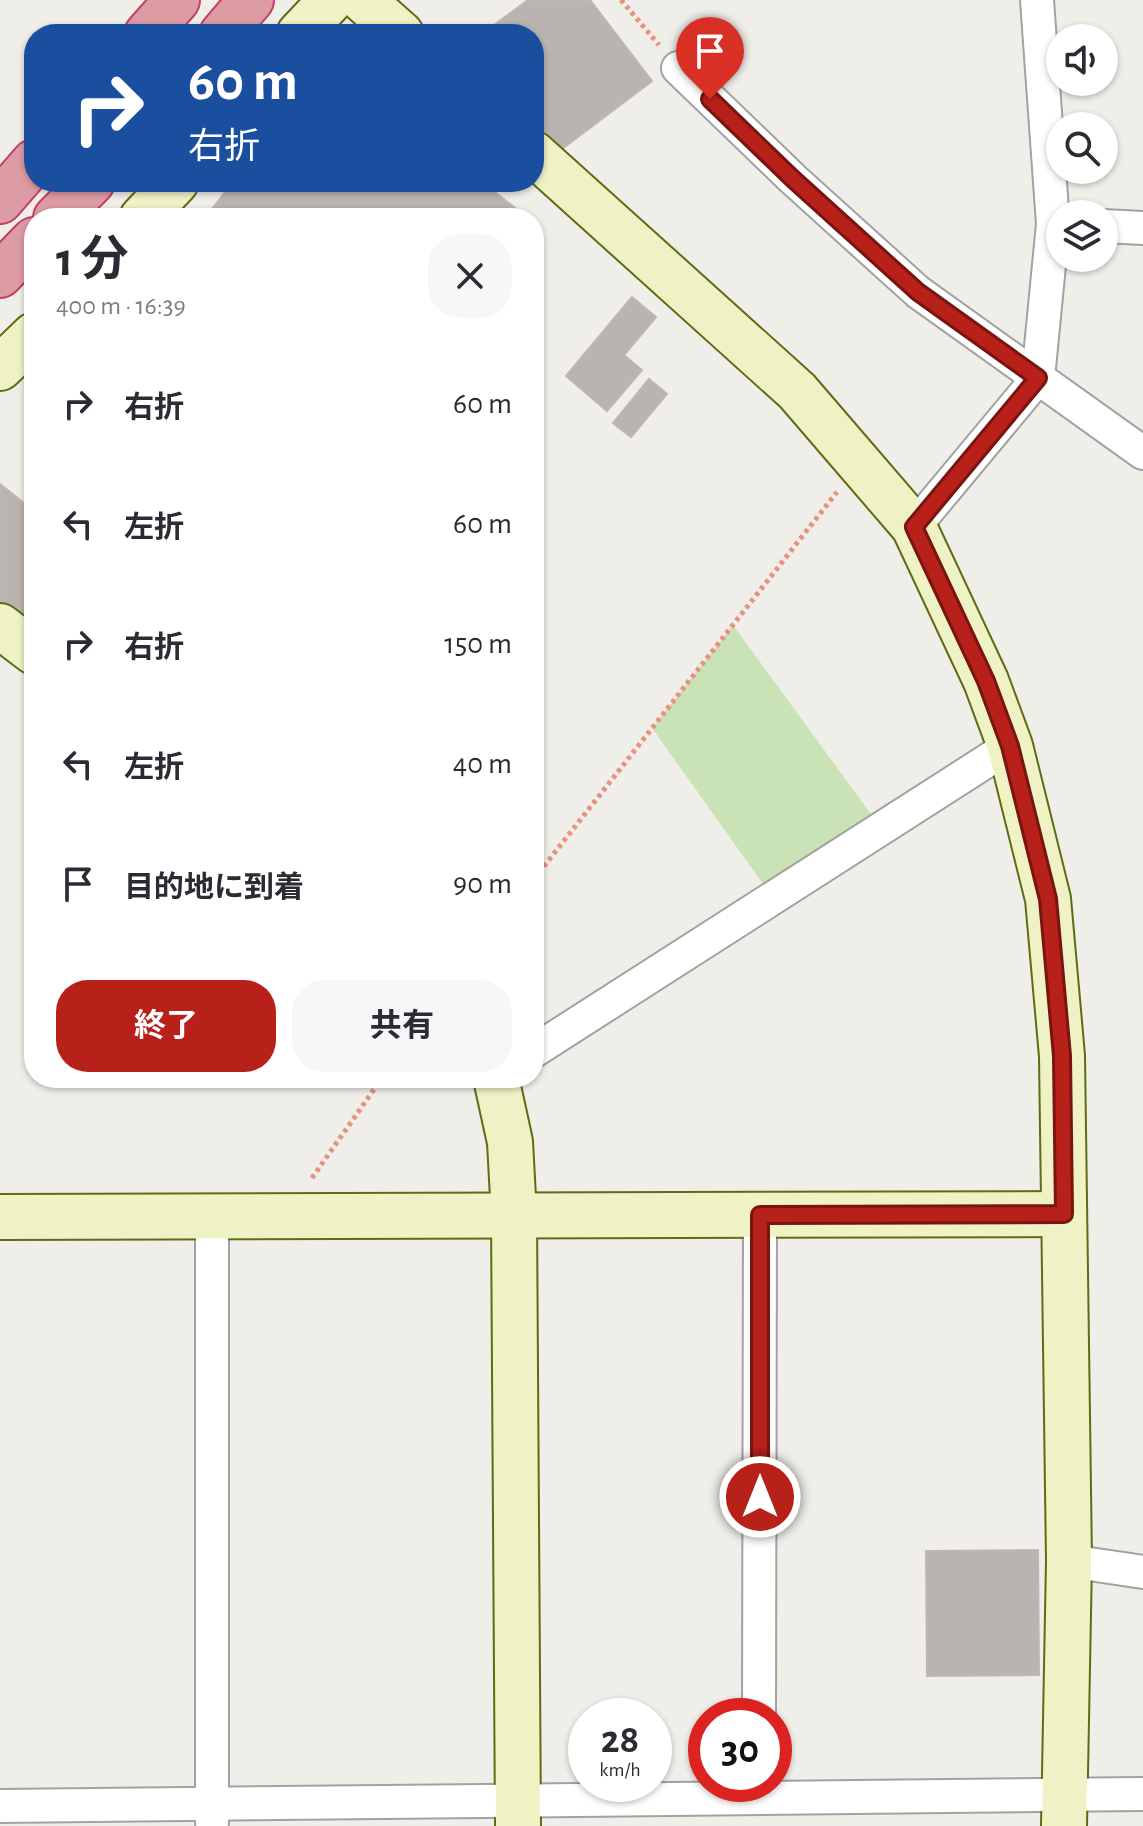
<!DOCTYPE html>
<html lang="ja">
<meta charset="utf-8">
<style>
body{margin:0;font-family:"Alegreya Sans","Noto Sans JP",sans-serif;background:#f7f7f7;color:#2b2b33;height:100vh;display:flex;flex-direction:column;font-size:30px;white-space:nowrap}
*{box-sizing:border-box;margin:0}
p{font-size:26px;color:#7c7c81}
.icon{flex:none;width:44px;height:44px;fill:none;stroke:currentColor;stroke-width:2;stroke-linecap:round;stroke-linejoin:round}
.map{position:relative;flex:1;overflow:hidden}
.drawer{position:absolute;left:24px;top:208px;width:520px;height:880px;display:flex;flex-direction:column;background:#fff;border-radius:32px;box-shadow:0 2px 6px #0004}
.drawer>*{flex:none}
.hud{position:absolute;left:24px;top:24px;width:520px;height:168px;border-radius:32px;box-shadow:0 2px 6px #0004;background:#1a4fa0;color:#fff;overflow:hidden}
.buttons{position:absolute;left:1046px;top:24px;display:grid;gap:16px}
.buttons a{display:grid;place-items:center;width:72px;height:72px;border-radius:50%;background:#fff;box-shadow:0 2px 6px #0004;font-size:40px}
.speed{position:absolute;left:568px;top:1698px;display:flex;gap:16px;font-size:40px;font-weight:700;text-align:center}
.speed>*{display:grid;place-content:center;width:104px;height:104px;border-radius:50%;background:#fff;box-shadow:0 2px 6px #0004;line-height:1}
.speed small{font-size:20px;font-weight:400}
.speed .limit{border:12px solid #d22;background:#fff;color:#111}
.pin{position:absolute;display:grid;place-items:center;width:68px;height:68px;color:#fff;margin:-82px -34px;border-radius:50% 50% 50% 0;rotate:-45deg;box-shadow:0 0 8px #0007}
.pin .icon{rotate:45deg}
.me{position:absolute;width:88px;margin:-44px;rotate:0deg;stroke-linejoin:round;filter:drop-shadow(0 0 6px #0008)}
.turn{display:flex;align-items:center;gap:28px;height:168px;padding:0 32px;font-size:36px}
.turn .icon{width:104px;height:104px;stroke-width:2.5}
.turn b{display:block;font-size:56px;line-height:68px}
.round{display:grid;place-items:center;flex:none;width:84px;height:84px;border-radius:32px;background:#f7f7f7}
.headline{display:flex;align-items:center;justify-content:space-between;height:136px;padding:0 32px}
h1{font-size:48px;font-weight:700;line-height:60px}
.button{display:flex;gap:16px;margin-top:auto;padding:16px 32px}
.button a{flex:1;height:92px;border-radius:32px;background:#b8211a;color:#fff;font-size:32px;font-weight:700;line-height:92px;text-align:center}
.button a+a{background:#f7f7f7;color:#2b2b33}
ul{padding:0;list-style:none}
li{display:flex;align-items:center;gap:24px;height:120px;padding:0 32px}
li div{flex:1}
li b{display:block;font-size:30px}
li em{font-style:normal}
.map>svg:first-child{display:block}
.grass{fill:#cae3b6}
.building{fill:#b9b4af;stroke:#c0b6ad;stroke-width:2}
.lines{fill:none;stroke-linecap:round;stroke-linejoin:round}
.street-casing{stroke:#a2a2a2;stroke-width:36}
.secondary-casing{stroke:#5f6c14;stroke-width:48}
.highway-casing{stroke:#c53e67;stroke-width:48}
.path{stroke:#e99081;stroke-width:5;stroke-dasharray:4 4;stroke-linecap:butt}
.street{stroke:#fff;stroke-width:32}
.secondary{stroke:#eef2c4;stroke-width:44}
.highway{stroke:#dd9ba4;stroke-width:44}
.route-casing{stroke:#781511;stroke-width:20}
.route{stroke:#b8211a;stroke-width:14}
</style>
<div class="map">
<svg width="1143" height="1826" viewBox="0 0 1143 1826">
<rect width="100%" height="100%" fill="#f0eee9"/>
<path class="grass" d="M733,625L881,828L773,898L652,728Z"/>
<g class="building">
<path d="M528,0H590L652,81L562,149L534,123V34H482Z"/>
<path d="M233,182H482L528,218H205Z"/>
<path d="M632,297L656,317L624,355L642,370L607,411L566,376Z"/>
<path d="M649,379L667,394L631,437L613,423Z"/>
<path d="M0,484L34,511V629L0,602Z"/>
<path d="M1038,1550L1039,1675L927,1676L926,1551Z"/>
</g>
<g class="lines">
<defs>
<g id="street">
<path d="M678,68L793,179L918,292L1143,453"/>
<path d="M1104,226L1143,228"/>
<path d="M914,527L1038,378L1053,224L1037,0"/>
<path d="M534,1051L1010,746"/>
<path d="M212,1217V1823"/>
<path d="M1069,1561L1143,1572"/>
<path d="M759,1716L760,1215"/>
<path d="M0,1806L1143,1794"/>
</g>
<g id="secondary">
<path d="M363,0L401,34"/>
<path d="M299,34L331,0"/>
<path d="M534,154L797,391L914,527L986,681L1010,746L1048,899L1062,1056L1069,1561L1064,1826"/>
<path d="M142,218L176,182"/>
<path d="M0,368L34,335"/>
<path d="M0,626L34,652"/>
<path d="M496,1078L510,1142L514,1216L518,1826"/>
<path d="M0,1217L1064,1214"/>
</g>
<g id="highway">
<path d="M147,34L177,0"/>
<path d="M222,34L251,0"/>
<path d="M0,201L34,162"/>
<path d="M56,218L92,182"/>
<path d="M0,275L34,240"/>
</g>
</defs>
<use href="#street" class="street-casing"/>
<use href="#secondary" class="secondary-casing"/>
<use href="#highway" class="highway-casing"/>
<g class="path">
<path d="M621,0L659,45"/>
<path d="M534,879L837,492"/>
<path d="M312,1178L382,1078"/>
</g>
<use href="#street" class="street"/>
<use href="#secondary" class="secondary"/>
<use href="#highway" class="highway"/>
</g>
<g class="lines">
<defs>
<path id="route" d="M710,99L793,179L918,292L1038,378L914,527L986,681L1010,746L1048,899L1062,1056L1064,1214L760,1215V1497"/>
</defs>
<use href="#route" class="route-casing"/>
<use href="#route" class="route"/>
</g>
</svg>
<div class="buttons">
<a><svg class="icon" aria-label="sound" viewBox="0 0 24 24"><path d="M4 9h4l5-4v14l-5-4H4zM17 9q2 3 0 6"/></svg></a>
<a><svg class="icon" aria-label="search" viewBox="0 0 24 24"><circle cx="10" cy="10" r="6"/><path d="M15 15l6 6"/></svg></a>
<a><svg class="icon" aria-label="layers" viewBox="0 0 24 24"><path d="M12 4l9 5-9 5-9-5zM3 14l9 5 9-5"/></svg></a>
</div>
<div class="speed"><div>28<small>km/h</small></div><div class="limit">30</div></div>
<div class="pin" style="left:710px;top:99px;background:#d93025"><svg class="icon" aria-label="arrive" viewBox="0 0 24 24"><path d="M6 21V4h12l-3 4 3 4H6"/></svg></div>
<svg class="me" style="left:760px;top:1497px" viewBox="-20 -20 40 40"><circle r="17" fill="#b8211a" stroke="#fff" stroke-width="3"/><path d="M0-11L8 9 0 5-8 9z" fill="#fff"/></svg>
<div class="hud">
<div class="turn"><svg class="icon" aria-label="right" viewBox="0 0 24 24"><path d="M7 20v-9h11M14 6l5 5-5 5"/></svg><div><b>60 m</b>右折</div></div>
</div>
<section class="drawer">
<div class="headline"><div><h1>1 分</h1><p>400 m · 16:39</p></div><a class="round"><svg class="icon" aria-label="close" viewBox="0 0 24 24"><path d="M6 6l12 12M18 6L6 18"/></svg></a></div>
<ul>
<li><svg class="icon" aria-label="right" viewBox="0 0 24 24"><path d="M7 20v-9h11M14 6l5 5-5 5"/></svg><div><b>右折</b></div><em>60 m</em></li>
<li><svg class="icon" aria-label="left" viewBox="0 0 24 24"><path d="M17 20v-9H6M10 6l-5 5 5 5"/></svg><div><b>左折</b></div><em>60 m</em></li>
<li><svg class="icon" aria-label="right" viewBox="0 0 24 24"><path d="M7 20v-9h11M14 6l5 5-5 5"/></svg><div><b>右折</b></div><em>150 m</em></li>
<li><svg class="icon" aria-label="left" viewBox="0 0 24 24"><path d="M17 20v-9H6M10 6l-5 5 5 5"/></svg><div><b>左折</b></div><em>40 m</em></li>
<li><svg class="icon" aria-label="arrive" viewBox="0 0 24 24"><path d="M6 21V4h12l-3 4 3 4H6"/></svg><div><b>目的地に到着</b></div><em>90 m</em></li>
</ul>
<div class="button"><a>終了</a><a>共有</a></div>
</section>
</div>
